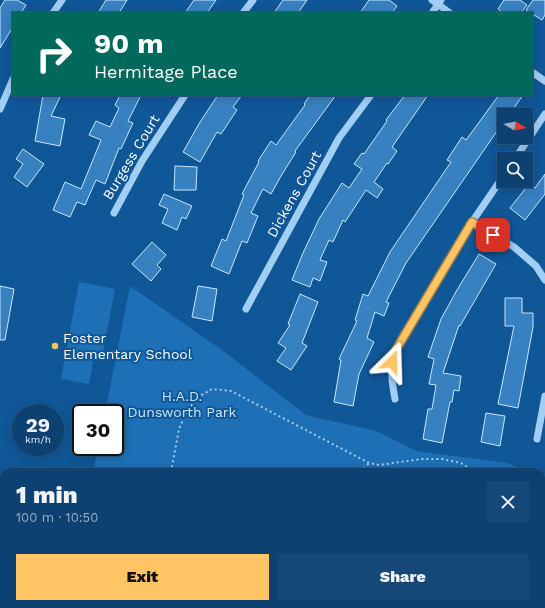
<!DOCTYPE html>
<meta charset="utf-8">
<style>
body{margin:0;font-family:"Work Sans",sans-serif;background:#154877;color:#f1f3f6;height:100vh;display:flex;flex-direction:column;font-size:15px;white-space:nowrap}
*{box-sizing:border-box;margin:0}
p{font-size:13px;color:#9aafc4}
.icon{flex:none;width:22px;height:22px;fill:none;stroke:currentColor;stroke-width:2;stroke-linecap:round;stroke-linejoin:round}
.map{position:relative;flex:1;overflow:hidden}
.panel{position:absolute;left:0px;top:468px;width:545px;height:140px;display:flex;flex-direction:column;background:#0c4172;border-radius:12px 12px 0 0;box-shadow:0 2px 10px #0003,0 0 0 1px #2c5a84}
.panel>*{flex:none}
.guide{position:absolute;left:12px;top:12px;width:521px;height:84px;border-radius:0px;box-shadow:0 2px 10px #0003,0 0 0 1px #2c5a84;background:#00695c;color:#fff;overflow:hidden}
.needle{width:26px;rotate:100deg}
.buttons{position:absolute;left:497px;top:108px;display:grid;gap:8px}
.buttons a{display:grid;place-items:center;width:36px;height:36px;border-radius:0px;background:#0c4172;box-shadow:0 2px 10px #0003,0 0 0 1px #2c5a84;font-size:20px}
.speed{position:absolute;left:12px;top:404px;display:flex;gap:8px;font-size:20px;font-weight:700;text-align:center}
.speed>*{display:grid;place-content:center;width:52px;height:52px;border-radius:50%;background:#0c4172;box-shadow:0 2px 10px #0003,0 0 0 1px #2c5a84;line-height:1}
.speed small{font-size:10px;font-weight:400}
.speed .limit{border:2px solid #111;border-radius:6px;background:#fff;color:#111}
.pin{position:absolute;display:grid;place-items:center;width:34px;height:34px;color:#fff;margin:-17px;border-radius:8px;box-shadow:0 2px 6px #0006}
.me{position:absolute;width:44px;margin:-22px;rotate:22deg;stroke-linejoin:round;filter:drop-shadow(0 0 3px #0008)}
.turn{display:flex;align-items:center;gap:14px;height:84px;padding:0 16px;font-size:18px}
.turn .icon{width:52px;height:52px;stroke-width:2.5}
.turn b{display:block;font-size:28px;line-height:34px}
.round{display:grid;place-items:center;flex:none;width:42px;height:42px;border-radius:0px;background:#154877}
.summary{display:flex;align-items:center;justify-content:space-between;height:68px;padding:0 16px}
h1{font-size:24px;font-weight:800;line-height:30px}
.primary-button{display:flex;gap:8px;margin-top:auto;padding:8px 16px}
.primary-button a{flex:1;height:46px;border-radius:0px;background:#ffc464;color:#111;font-size:16px;font-weight:800;line-height:46px;text-align:center}
.primary-button a+a{background:#154877;color:#f1f3f6}
.map>svg:first-child{display:block}
.green{fill:#1e70b6}
.building{fill:#3881c1;stroke:#c9e6fe}
.lines{fill:none;stroke-linecap:round;stroke-linejoin:round}
.path{stroke:#a1cef4;stroke-width:2;stroke-dasharray:2 3;stroke-linecap:butt}
.minor{stroke:#a1cef4;stroke-width:7}
.route-casing{stroke:#a67f41;stroke-width:10}
.route{stroke:#ffc464;stroke-width:7}
.poi-dot{fill:#ffc464;stroke:#105798;stroke-width:1.5}
.labels{text-anchor:middle;stroke-width:4;stroke-linejoin:round;paint-order:stroke}
.street-label{font-size:14px;fill:#fff;stroke:#105798}
.poi-label{font-size:14px;fill:#fff;stroke:#105798;text-anchor:start}
.park-label{font-size:14px;fill:#c9e6fe;stroke:#105798}
</style>
<div class="map">
<svg width="545" height="608" viewBox="0 0 545 608">
<rect width="100%" height="100%" fill="#105798"/>
<g class="green">
<path d="M79,282L115,289L102,357L94,356L89,384L61,379Z"/>
<path d="M130,286L222,350L306,415L376,431L416,451L507,463L528,472H93L98,447H115V413H105Z"/>
<path d="M541,477L545,478V608H379L358,604H541Z"/>
</g>
<g class="building">
<path d="M5,0H17L26,5L21,13H13V27L0,48V8Z"/>
<path d="M106,0H127L119,13H98Z"/>
<path d="M194,0H216L207,13H185Z"/>
<path d="M283,0H307L298,13H274Z"/>
<path d="M369,0H389L397,6L392,13H360Z"/>
<path d="M504,0H520L527,5L521,13H503L498,9Z"/>
<path d="M533,0H545V15L542,20L526,10Z"/>
<path d="M43,95H61L51,116L65,119L60,146L35,141Z"/>
<path d="M120,95H141L128,121L133,123L121,149L119,148L105,184L96,180L85,205L77,202L70,217L53,210L65,182L81,189L101,140L89,135L96,121L110,127L119,108L115,105Z"/>
<path d="M218,95H242L233,107L237,110L221,134L217,132L200,162L183,152L200,122Z"/>
<path d="M310,95H336L295,151L296,152L281,176L271,194L263,189L251,213L258,216L247,243L242,241L229,274L211,266L222,239L226,241L244,195L242,194L259,162L258,161L271,141L276,145L305,105L304,104Z"/>
<path d="M405,95H428L392,147L397,151L388,164L387,163L374,182L383,189L377,198L366,190L345,222L343,220L333,242L329,240L320,260L327,262L320,281L313,278L310,287L292,280L303,253L319,219L342,183L349,188L362,169L354,164L362,153L364,154L387,121L386,120Z"/>
<path d="M499,95H523L509,115H504V121L406,263L386,302L389,303L384,316L375,312L367,338L374,342L359,374L353,406L334,402L341,360L339,359L357,321L355,320L363,294L368,296L390,252L451,162L447,160L462,137L466,140Z"/>
<path d="M23,149L44,164L27,187L14,177L23,164L16,159Z"/>
<path d="M175,166L197,167L196,190H174Z"/>
<path d="M545,174V194L525,220L510,208L529,184L535,188Z"/>
<path d="M164,194L192,206L186,219L182,217L177,230L162,223L168,209L159,205Z"/>
<path d="M152,242L166,255L157,265L161,269L151,281L132,264Z"/>
<path d="M479,254L496,264L460,326L459,325L443,373L461,376L459,391L454,390L452,402H450L442,443L423,439L428,409H432L436,385L429,384L434,359L428,357L441,319L457,290Z"/>
<path d="M0,286L14,289L5,340H0Z"/>
<path d="M198,286L217,289L212,321L192,317Z"/>
<path d="M300,294L318,302L302,343L307,346L291,370L277,361L286,348L278,343L290,325L288,324Z"/>
<path d="M505,298H522V313H533V327L518,408L498,404L514,326H505Z"/>
<path d="M486,413L505,416L500,446L481,442Z"/>
</g>
<g class="lines">
<g class="path">
<path d="M171,472L179,429L188,409L200,396L212,389L231,391L369,463L379,465L422,459H442L461,463L475,472"/>
<path d="M360,472L369,463"/>
<path d="M0,479L4,481"/>
<path d="M541,509L545,510"/>
<path d="M0,527L4,539"/>
<path d="M337,608L338,604"/>
</g>
<g class="minor">
<path d="M432,0L450,13"/>
<path d="M53,13L62,0"/>
<path d="M243,13L253,0"/>
<path d="M432,13L441,0"/>
<path d="M532,72L545,81"/>
<path d="M0,109L13,79"/>
<path d="M515,159L545,114"/>
<path d="M114,213L142,161L185,95"/>
<path d="M472,222L514,247L536,266L545,280"/>
<path d="M246,309L339,138L371,95"/>
<path d="M395,399C392,383 390,369 394,353L472,222L504,175"/>
<path d="M537,439L545,396"/>
<path d="M541,598H545"/>
<path d="M22,604V608"/>
<path d="M182,608V604"/>
</g>
</g>
<g class="lines">
<defs>
<path id="route" d="M392,362L394,353L472,222L493,235"/>
</defs>
<use href="#route" class="route-casing"/>
<use href="#route" class="route"/>
</g>
<circle class="poi-dot" cx="55" cy="346" r="4"/>
<g class="labels">
<g class="street-label">
<text transform="translate(131 157) rotate(-59)" y="5">Burgess Court</text>
<text transform="translate(294 194) rotate(-61)" y="5">Dickens Court</text>
</g>
<g class="poi-label">
<text x="63" y="343">Foster<tspan x="63" dy="16">Elementary School</tspan></text>
</g>
<g class="park-label">
<text x="182" y="401">H.A.D.<tspan x="182" dy="16">Dunsworth Park</tspan></text>
</g>
</g>
</svg>
<div class="buttons">
<a><svg class="needle" viewBox="-14 -14 28 28"><path d="M0-13l5 13h-10z" fill="#e53935"/><path d="M0 13l5-13h-10z" fill="#9aafc4"/></svg></a>
<a><svg class="icon" aria-label="search" viewBox="0 0 24 24"><circle cx="10" cy="10" r="6"/><path d="M15 15l6 6"/></svg></a>
</div>
<div class="speed"><div>29<small>km/h</small></div><div class="limit">30</div></div>
<div class="pin" style="left:493px;top:235px;background:#d93025"><svg class="icon" aria-label="arrive" viewBox="0 0 24 24"><path d="M6 21V4h12l-3 4 3 4H6"/></svg></div>
<svg class="me" style="left:392px;top:362px" viewBox="-20 -20 40 40"><path d="M0-17L14 15 0 8-14 15z" fill="#ffc464" stroke="#fff" stroke-width="4"/></svg>
<div class="guide">
<div class="turn"><svg class="icon" aria-label="right" viewBox="0 0 24 24"><path d="M7 20v-9h11M14 6l5 5-5 5"/></svg><div><b>90 m</b>Hermitage Place</div></div>
</div>
<section class="panel">
<div class="summary"><div><h1>1 min</h1><p>100 m · 10:50</p></div><a class="round"><svg class="icon" aria-label="close" viewBox="0 0 24 24"><path d="M6 6l12 12M18 6L6 18"/></svg></a></div>
<div class="primary-button"><a>Exit</a><a>Share</a></div>
</section>
</div>
